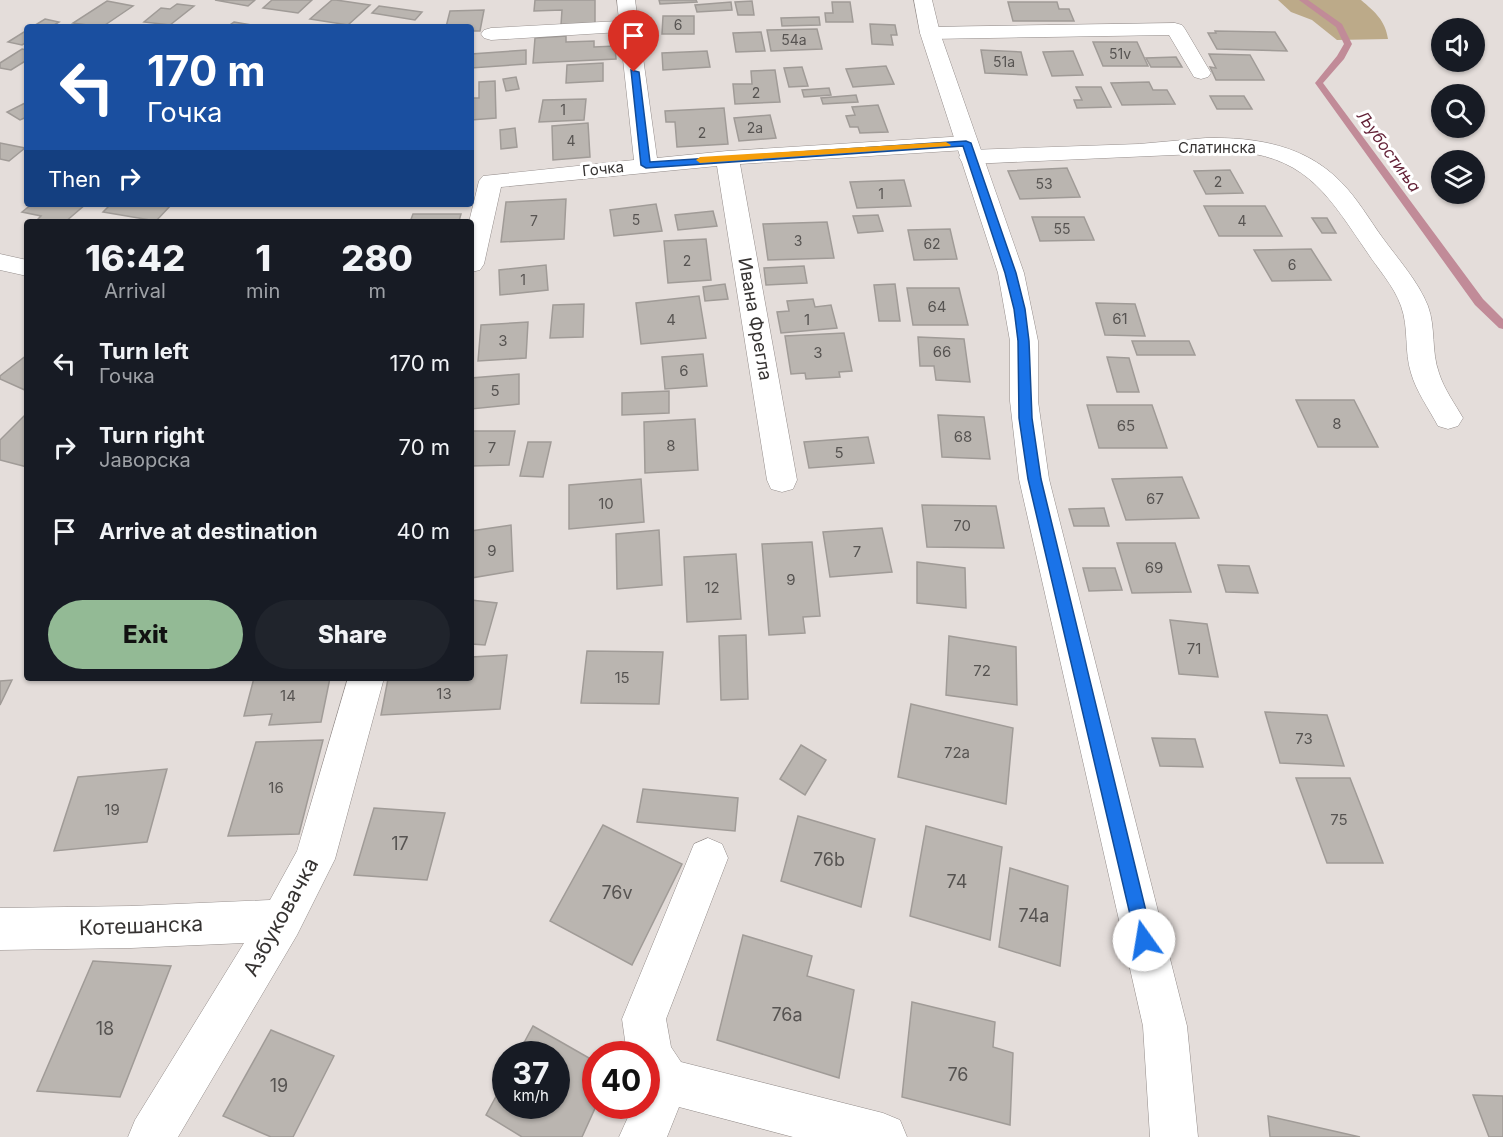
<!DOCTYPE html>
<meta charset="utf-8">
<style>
body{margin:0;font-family:Inter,sans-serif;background:#20242c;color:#f1f3f6;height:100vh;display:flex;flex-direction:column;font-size:22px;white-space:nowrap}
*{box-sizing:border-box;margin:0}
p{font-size:20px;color:#9ea1a6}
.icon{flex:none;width:33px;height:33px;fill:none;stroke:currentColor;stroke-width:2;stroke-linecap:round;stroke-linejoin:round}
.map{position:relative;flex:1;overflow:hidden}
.sheet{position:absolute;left:24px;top:219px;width:450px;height:462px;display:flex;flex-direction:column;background:#171b24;border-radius:6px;box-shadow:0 2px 4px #0004}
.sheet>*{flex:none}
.banner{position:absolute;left:24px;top:24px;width:450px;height:183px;border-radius:6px;box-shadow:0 2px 4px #0004;background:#1a4fa0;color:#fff;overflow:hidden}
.tools{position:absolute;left:1431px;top:18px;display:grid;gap:12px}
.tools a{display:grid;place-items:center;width:54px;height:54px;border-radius:50%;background:#171b24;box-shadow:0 2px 4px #0004;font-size:30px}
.speed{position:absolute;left:492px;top:1041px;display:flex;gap:12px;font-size:30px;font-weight:700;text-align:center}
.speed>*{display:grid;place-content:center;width:78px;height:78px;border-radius:50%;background:#171b24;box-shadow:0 2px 4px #0004;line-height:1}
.speed small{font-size:15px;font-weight:400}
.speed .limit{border:9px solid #d22;background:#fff;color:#111}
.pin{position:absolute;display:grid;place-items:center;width:51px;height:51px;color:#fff;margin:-62px -26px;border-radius:50% 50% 50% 0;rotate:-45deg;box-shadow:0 0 6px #0007}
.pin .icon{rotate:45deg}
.me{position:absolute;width:66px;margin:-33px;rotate:347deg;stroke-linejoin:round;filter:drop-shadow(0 0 4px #0008)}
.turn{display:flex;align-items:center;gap:21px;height:126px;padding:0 24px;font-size:27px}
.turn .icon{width:78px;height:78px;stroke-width:2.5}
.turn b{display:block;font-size:42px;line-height:51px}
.then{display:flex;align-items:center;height:57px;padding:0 24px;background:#0003;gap:12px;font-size:22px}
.eta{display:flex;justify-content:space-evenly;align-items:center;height:102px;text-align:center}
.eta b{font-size:36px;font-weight:800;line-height:42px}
.action{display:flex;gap:12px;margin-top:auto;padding:12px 24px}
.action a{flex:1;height:69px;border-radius:36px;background:#93ba95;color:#111;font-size:24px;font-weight:800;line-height:69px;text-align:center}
.action a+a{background:#20242c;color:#f1f3f6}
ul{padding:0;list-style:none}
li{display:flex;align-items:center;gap:18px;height:84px;padding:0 24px}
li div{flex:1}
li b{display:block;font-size:22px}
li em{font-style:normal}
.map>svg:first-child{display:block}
.green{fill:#bcaa89}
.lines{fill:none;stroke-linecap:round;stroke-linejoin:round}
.stream{fill:#c18b98;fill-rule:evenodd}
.building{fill:#bab5b0;stroke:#a09b97;stroke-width:1.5}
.minor-casing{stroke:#948d8b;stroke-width:1}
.tertiary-casing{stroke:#948d8b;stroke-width:1}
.minor{fill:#fff;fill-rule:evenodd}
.tertiary{fill:#fff;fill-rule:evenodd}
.route{fill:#1a73e8;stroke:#114b97;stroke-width:1.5}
.slow{fill:#f59e0b}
.labels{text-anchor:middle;stroke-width:6;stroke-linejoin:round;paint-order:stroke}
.far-number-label{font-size:14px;fill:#575452}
.far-street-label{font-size:15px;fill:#363332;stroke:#fff}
.number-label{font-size:15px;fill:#575452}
.far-water-label{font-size:16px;font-style:italic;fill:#632237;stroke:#fff}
.street-label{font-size:18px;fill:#363332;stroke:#fff}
.near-number-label{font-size:18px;fill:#575452}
.near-street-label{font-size:21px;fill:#363332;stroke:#fff}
</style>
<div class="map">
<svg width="1503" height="1137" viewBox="0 0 1503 1137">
<rect width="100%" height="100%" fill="#e4ddda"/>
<path class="green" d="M1278,0H1361C1375,12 1385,20 1388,39L1337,40L1312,20L1291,12Z"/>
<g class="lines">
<path class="stream" d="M1299,0H1308L1342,24L1352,44L1344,59L1323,83L1483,299L1503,319V329L1499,328L1475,305L1315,83L1337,56L1344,44L1336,27Z"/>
</g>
<g class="building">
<path d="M215,0H255L248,6Z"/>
<path d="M272,0H312L298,13L263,8Z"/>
<path d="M332,0H336L370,5L348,25L310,19Z"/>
<path d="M535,0H595V24L561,25L562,10L534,11Z"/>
<path d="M659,0H696L697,2L660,4Z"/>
<path d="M107,1L133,6L102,27L73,23Z"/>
<path d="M752,1L754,15H738L735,2Z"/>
<path d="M731,2L732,10L697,12L695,5Z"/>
<path d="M832,2H850L853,22H826L825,13H833Z"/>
<path d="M1008,2H1057L1059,9H1069L1074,21H1013Z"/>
<path d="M177,4L194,6L170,25L144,22L161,8L170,9Z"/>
<path d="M379,6L422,12L415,20L372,13Z"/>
<path d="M484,10L480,31H471V27H446L450,11Z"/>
<path d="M663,16H694V34H662Z"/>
<path d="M819,17L820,25L782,26L781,18Z"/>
<path d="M45,19L59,22L51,27H32Z"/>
<path d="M234,22L257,26L227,27Z"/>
<path d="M870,24L895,25L897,35H891L893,45L872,44Z"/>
<path d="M817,29L822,49L771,51L767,30Z"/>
<path d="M27,30V42L22,45L8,42Z"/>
<path d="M1215,31L1275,32L1287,51L1217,49L1208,33H1216Z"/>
<path d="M761,32L765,51L736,52L733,33Z"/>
<path d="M566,36V42L594,41V47L615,46L616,59L533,63L535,38Z"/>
<path d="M1093,42H1137L1148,66H1103Z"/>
<path d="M22,49L27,50V60L11,70L0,68V63Z"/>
<path d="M526,50V64L471,68V54Z"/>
<path d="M981,50L1021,52L1027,75L985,73Z"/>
<path d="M707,51L710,67L663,70L662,53Z"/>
<path d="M1073,51L1083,75L1052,76L1043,52Z"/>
<path d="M1209,54L1250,55L1264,80H1216L1210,67L1216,68Z"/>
<path d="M1176,57L1182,67H1151L1146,58Z"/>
<path d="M603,63V81L566,83L567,65Z"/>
<path d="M886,66L894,84L853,87L846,69Z"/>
<path d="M802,67L808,86L789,87L784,68Z"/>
<path d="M775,70L780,102L735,104L733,84H752L751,71Z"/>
<path d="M516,77L519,89L506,91L503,79Z"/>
<path d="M495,81L496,118L471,120V98H479V82Z"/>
<path d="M1149,82L1153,90H1167L1175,104L1122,105L1111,83Z"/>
<path d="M1076,87H1101L1111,107L1077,108L1074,100H1082Z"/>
<path d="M829,88L831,95L804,97L802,90Z"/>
<path d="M856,95L858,102L823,104L821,98Z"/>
<path d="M1210,96H1244L1252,109H1217Z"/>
<path d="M586,99L584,120L539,122L543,100Z"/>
<path d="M27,102V117L20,120L7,112Z"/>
<path d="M878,105L888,132L860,133L858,127H850L846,116L855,115L852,107Z"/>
<path d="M724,108L728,144L677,147L675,122H666L665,111Z"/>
<path d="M770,115L776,138L739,141L734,118Z"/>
<path d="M588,123L590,157L553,160L552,126Z"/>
<path d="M515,128L517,147L501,149L500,130Z"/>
<path d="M0,143L25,148L9,161L0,159Z"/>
<path d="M1067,168L1080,197L1020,199L1008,171Z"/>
<path d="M1230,170L1243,193L1206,194L1194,171Z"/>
<path d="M904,180L911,206L857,208L850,182Z"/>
<path d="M566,199L564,239L501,242L506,202Z"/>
<path d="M32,204H86L65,222L36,221L41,216L22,212Z"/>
<path d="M111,204H172L156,221L103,212Z"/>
<path d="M656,204L662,231L614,236L610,210Z"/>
<path d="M1204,206H1265L1282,236H1219Z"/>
<path d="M713,211L717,226L678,230L675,215Z"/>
<path d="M413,214H461L459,221H464V222H388H410Z"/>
<path d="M878,215L883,231L858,233L853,216Z"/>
<path d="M1032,217H1084L1094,240L1040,241Z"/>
<path d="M1312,218H1327L1336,233H1322Z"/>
<path d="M827,222L834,258L768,260L763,224Z"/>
<path d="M950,229L957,259L914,260L908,230Z"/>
<path d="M706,239L711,280L668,283L664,241Z"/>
<path d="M1311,249L1331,280L1272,281L1254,250Z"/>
<path d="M546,265L548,290L500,295L499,270Z"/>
<path d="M804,266L807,283L766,285L764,268Z"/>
<path d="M725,284L728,299L705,301L703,287Z"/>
<path d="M895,284L900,321H879L874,285Z"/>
<path d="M907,288H959L968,325H913Z"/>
<path d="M699,296L706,338L641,344L636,303Z"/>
<path d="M813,299L815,307L831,305L837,328L781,333L777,312L789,311L787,301Z"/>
<path d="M1096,303L1135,304L1145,336L1105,335Z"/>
<path d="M584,304L583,337L550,338L553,305Z"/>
<path d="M528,322L526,358L478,361L481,325Z"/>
<path d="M844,333L852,371L839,372L840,377L806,379L805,373L791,374L785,336Z"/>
<path d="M918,337L964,339L970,382L936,380L934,366H920Z"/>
<path d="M1132,341H1189L1195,355H1137Z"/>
<path d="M703,354L707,386L665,389L662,357Z"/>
<path d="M27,355V391L0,379V376Z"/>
<path d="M1107,357L1129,358L1139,392H1117Z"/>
<path d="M519,374V404L471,409V378Z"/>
<path d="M669,391V413L622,415V393Z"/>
<path d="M1296,400H1354L1378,447H1318Z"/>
<path d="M1087,405H1152L1167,448H1099Z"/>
<path d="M27,413V467L0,460V440Z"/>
<path d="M938,415L984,417L990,459L942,457Z"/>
<path d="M695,419L698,470L645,473L644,422Z"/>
<path d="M471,431H515L509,465L471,466Z"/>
<path d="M868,437L874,463L809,468L804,442Z"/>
<path d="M528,442H551L543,477L520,476Z"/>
<path d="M1182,477L1199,518L1126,520L1112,479Z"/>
<path d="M641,479L644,522L569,529V485Z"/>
<path d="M922,505L996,506L1004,548L927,547Z"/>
<path d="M1104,508L1109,526H1074L1069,509Z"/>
<path d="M511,525L513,571L471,578V531Z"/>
<path d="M882,528L892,572L830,577L823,532Z"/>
<path d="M659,530L662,585L617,589L616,534Z"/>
<path d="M812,542L820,616L803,617L805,633L769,635L762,544Z"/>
<path d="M1117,543H1175L1191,592L1132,593Z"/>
<path d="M736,554L741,619L687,622L684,557Z"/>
<path d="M917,562L965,568L966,608L917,603Z"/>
<path d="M1218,565L1249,566L1258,593L1226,592Z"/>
<path d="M1083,568H1115L1122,590L1089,591Z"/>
<path d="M471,600L497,603L485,645L471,644Z"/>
<path d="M1170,620L1207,624L1218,677L1179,674Z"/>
<path d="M746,635L748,699L721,700L719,636Z"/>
<path d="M949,636L1016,647L1017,705L946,695Z"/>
<path d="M587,651L663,652L659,704L581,703Z"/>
<path d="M507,655L500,709L381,715L388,679L471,678V657Z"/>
<path d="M254,678H330L321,722L269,725L272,714L244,716Z"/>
<path d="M12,680L0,705V681Z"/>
<path d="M911,704L1013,728L1006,804L898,777Z"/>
<path d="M1265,712L1327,715L1344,766L1280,763Z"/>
<path d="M1152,738L1195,739L1203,767L1160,766Z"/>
<path d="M323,740L299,834L228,836L256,742Z"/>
<path d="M801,745L826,760L805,795L780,779Z"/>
<path d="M167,769L147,842L54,851L78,777Z"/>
<path d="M1296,778H1350L1383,863H1327Z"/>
<path d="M643,789L738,798L735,831L637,822Z"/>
<path d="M374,808L445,813L427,880L354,875Z"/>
<path d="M798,816L875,839L861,907L781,881Z"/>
<path d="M603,825L682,864L632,965L550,921Z"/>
<path d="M926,826L1002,847L990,940L910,916Z"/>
<path d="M1010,868L1068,886L1060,966L999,947Z"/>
<path d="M743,935L812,956L807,976L854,990L839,1078L717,1040Z"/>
<path d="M93,961L171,966L120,1097L37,1091Z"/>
<path d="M912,1002L995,1022L993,1047L1013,1053L1010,1125L902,1097Z"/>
<path d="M533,1026L596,1062V1106L582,1137H522L486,1115L506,1078V1106H556V1054H518Z"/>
<path d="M271,1030L334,1056L293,1137H271L223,1116Z"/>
<path d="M1473,1095L1503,1096V1137H1489Z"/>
<path d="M1268,1116L1360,1137H1270Z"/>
</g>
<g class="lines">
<defs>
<g id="minor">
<path d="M617,0H635L657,158L727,151L966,136L974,138L977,143L974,148L966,150L740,164L797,480L793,489L782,492L771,489L767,480L717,166L501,187L484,264L480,270L471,272V222H469L479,181L483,176L634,160L620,32L491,40L484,38L481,34L484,30L491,28L619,21Z"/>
<path d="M1175,23L1182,25L1185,29L1211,73L1208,77L1201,79L1194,77L1169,35L930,39L923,37L920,33L923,29L930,27Z"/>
<path d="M1206,138C1256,137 1305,145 1341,182C1357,198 1369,219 1382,237C1398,259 1418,281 1428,306C1436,328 1431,351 1439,373C1444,389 1455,404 1463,418L1458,426L1448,429L1438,426C1429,409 1416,391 1411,373C1404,351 1409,328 1401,306C1394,286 1378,269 1367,252C1331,200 1309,159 1241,152L970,164L962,162L959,157L962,152L970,150L1139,144Z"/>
<path d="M0,254L27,260V276L0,270Z"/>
<path d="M348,678H384L335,859L297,935L178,1137H128L135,1120L244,943L131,948L0,950V908L131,906L270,900L297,851Z"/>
<path d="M708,838L722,844L728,858L666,1019L671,1047L681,1062L883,1113L900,1120L907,1137H793L679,1107L667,1137H619L633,1106H646V1054H627L622,1019L694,844Z"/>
</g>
<path id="tertiary" d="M914,0H932L940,33L1024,273L1038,341V401L1049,479L1187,1026L1198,1137H1150L1143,1026L1019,479L1010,401V341L998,273L920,33Z"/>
</defs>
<use href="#minor" class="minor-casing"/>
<use href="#tertiary" class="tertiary-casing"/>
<use href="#minor" class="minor"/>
<use href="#tertiary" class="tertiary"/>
</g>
<path class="route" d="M631,70L639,72L650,162L966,141L971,143L1016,273L1025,309L1029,341L1032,418L1041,479L1153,940L1151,946L1144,948L1138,946L1136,940L1028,479L1019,418L1018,341L1014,309L1005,273L963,146L646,168L641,165Z"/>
<path class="slow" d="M946,142L951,145L950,146L700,163L696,160L700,157Z"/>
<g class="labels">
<g class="far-number-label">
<text x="678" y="30">6</text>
<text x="794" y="45">54a</text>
<text x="1120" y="59">51v</text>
<text x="1004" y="67">51a</text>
<text x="756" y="98">2</text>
<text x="563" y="115">1</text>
<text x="755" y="133">2a</text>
<text x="702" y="138">2</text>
<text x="571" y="146">4</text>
<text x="1218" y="187">2</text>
<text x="1044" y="189">53</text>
<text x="881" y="199">1</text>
<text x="636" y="225">5</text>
<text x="534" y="226">7</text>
<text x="1242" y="226">4</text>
<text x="1062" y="234">55</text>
<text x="798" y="246">3</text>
<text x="932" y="249">62</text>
<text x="687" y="266">2</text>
<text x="1292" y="270">6</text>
<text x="523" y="285">1</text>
</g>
<g class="far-street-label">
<text x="1217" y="153">Слатинска</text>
<text transform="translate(603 169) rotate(-6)" y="5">Гочка</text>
</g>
<g class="number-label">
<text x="937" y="312">64</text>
<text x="1120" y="324">61</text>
<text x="671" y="325">4</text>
<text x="807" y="325">1</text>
<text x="503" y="346">3</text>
<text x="942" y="357">66</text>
<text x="818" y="358">3</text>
<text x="684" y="376">6</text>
<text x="495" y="396">5</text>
<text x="1337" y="429">8</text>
<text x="1126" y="431">65</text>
<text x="963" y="442">68</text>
<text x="671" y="451">8</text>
<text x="492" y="453">7</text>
<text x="839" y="458">5</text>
<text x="1155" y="504">67</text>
<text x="606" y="509">10</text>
<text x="962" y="531">70</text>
<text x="492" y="556">9</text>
<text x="857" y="557">7</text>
<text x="1154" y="573">69</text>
<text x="791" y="585">9</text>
<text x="712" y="593">12</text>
<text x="1194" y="654">71</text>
<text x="982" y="676">72</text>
<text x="622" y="683">15</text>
<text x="444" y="699">13</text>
<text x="288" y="701">14</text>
<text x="1304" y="744">73</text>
<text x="957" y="758">72a</text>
<text x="276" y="793">16</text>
<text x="112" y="815">19</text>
<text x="1339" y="825">75</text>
</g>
<g class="far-water-label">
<text transform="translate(1389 151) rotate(54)" y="6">Љубостиња</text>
</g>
<g class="street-label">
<text transform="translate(755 319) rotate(80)" y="6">Ивана Фрегла</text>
</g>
<g class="near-number-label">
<text x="400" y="850">17</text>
<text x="829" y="866">76b</text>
<text x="957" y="888">74</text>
<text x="617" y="899">76v</text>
<text x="1034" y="922">74a</text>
<text x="787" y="1021">76a</text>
<text x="105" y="1035">18</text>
<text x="958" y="1081">76</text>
<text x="279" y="1092">19</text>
</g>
<g class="near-street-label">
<text transform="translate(281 917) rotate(-61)" y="7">Азбуковачка</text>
<text transform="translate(141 926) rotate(-2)" y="7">Котешанска</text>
</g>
</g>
</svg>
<div class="tools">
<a><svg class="icon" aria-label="sound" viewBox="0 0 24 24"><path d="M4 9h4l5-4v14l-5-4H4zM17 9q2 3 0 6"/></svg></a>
<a><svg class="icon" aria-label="search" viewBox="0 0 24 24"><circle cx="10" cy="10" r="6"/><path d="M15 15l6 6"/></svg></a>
<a><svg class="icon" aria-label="layers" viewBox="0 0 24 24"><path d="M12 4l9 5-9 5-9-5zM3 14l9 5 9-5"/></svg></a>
</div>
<div class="speed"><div>37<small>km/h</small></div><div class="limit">40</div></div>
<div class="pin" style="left:634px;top:72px;background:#d93025"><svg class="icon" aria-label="arrive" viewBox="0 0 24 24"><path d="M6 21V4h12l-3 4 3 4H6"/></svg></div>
<svg class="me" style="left:1144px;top:940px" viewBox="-20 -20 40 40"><circle r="19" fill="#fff"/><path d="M0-13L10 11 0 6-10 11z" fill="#1a73e8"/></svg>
<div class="banner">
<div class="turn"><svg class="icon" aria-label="left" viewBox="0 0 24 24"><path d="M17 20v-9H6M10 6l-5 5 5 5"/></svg><div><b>170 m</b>Гочка</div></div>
<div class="then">Then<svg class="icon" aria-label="right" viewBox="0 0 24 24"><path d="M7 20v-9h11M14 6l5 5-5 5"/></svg></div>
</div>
<section class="sheet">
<div class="eta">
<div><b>16:42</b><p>Arrival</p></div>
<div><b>1</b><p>min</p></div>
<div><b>280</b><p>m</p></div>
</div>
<ul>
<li><svg class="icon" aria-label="left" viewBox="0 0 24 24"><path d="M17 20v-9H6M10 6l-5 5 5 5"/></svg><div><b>Turn left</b><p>Гочка</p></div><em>170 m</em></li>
<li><svg class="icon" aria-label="right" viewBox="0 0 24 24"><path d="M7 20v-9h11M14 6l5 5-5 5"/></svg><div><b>Turn right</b><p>Јаворска</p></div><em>70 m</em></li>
<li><svg class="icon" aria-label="arrive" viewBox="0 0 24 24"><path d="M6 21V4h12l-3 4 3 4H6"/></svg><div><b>Arrive at destination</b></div><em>40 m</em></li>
</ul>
<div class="action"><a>Exit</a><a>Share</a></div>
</section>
</div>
